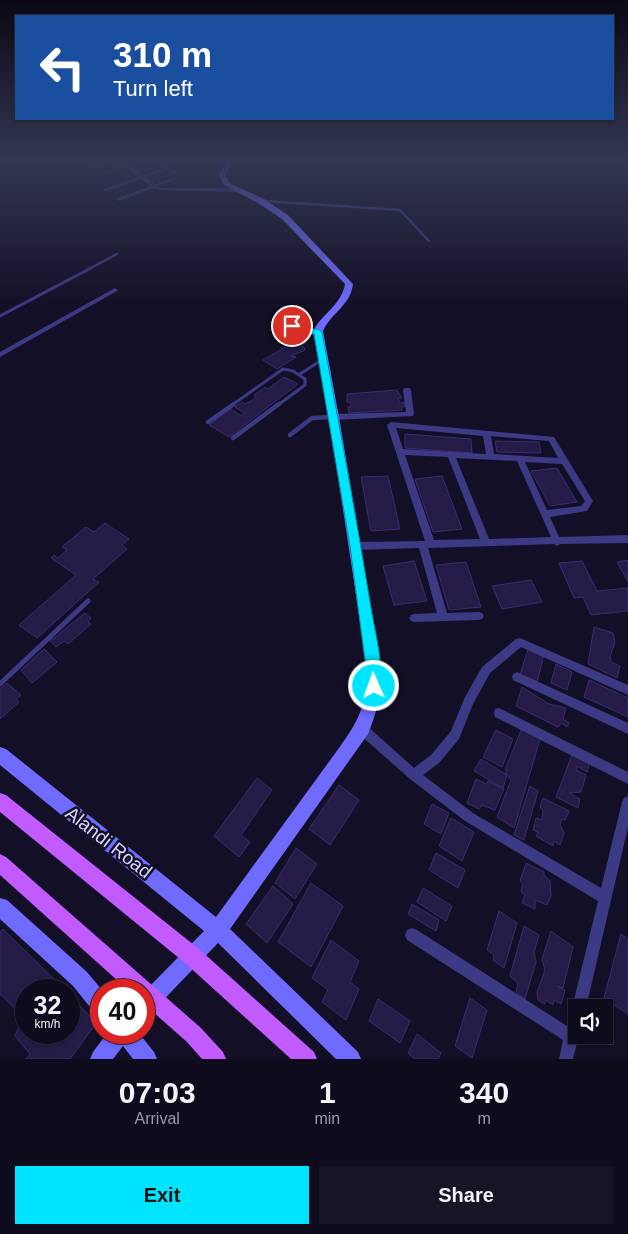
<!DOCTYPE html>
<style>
body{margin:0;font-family:Arial,sans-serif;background:#171425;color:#f1f3f6;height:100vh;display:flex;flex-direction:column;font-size:19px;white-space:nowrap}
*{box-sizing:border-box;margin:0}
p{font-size:16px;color:#9b9ba3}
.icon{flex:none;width:28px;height:28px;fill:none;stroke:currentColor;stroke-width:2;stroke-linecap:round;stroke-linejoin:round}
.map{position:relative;height:1059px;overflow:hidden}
.details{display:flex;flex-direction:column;background:#0e0b1c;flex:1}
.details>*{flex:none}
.hud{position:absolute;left:15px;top:15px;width:599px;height:105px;border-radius:0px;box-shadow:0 1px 4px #0004,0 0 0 1px #2e2b3b;background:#1a4fa0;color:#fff;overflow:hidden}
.buttons{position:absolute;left:568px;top:999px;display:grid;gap:10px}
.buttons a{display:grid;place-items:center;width:45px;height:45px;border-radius:0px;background:#0e0b1c;box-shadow:0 1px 4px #0004,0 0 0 1px #2e2b3b;font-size:25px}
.speed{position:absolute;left:15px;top:979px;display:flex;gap:10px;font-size:25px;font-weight:700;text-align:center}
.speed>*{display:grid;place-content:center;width:65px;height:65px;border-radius:50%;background:#0e0b1c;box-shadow:0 1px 4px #0004,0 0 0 1px #2e2b3b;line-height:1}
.speed small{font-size:12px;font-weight:400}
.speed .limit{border:8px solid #d22;background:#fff;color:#111}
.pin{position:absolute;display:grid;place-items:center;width:42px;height:42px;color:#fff;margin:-21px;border:2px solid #fff;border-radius:50%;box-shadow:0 1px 5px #0007}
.me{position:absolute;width:55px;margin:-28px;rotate:358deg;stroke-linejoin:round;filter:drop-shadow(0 0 4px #0008)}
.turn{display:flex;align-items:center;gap:18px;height:105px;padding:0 15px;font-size:22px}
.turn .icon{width:65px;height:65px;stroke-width:2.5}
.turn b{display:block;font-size:35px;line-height:42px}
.eta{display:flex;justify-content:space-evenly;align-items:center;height:85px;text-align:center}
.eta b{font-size:30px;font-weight:700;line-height:35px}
.primary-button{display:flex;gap:10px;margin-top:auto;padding:10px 15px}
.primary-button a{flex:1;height:58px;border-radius:0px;background:#00e5ff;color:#111;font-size:20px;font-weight:700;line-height:58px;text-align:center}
.primary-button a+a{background:#171425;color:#f1f3f6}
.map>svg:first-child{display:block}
.building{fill:#241b47;stroke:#3b2d73}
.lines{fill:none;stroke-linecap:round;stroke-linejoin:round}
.lane-far3{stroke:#3d3a85;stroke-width:2.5}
.lane-far2{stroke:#3d3a85;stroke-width:3}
.lane-far1{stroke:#3d3a85;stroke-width:4.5}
.lane{stroke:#3d3a85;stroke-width:5}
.street{fill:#3d3a85;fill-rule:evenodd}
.secondary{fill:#6f6bff;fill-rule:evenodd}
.primary{fill:#c25bff;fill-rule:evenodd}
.route{fill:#00e5ff;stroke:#0095a6}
.labels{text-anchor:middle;stroke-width:5;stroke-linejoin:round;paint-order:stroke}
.near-street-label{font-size:19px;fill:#d9d4ff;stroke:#130f26}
</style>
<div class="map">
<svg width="628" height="1059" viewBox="0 0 628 1059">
<rect width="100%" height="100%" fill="#130f26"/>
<g class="building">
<path d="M299,339L306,343L303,345L305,350L291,356L296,357L277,369L263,360Z"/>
<path d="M284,377L298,384L229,437L209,425L230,409L241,416L245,413L235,407L242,402L244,404L251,401L256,397L254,395L265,387L268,389Z"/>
<path d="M397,390L402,398H398L400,403L404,402L405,407H401L402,410L349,413L348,407H351L350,402H347V394Z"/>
<path d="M405,434L471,439L472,453L405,448Z"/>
<path d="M495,441L539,442L541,453L497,452Z"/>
<path d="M557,468L577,502L550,506L531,471Z"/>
<path d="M388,476L400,529L371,531L361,477Z"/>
<path d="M442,476L462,529L433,532L415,479Z"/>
<path d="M105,523L129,539L122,545L127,549L93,579L99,582L37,638L19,625L76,575L51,558L54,555L58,558L67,550L62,547L86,527L94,532Z"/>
<path d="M628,560V582L617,562Z"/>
<path d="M414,561L427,601L394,605L383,566Z"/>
<path d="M582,561L597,591L628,588V611L591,615L583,597L574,598L559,563Z"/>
<path d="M466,562L481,607L449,610L436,565Z"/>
<path d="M531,580L542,602L502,609L492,586Z"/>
<path d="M85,613L91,618L88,622L91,624L68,644L64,641L56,647L50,641Z"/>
<path d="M594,627L613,633L615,642L610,657L611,662L620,666L617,678L588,664Z"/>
<path d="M529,646L544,654L537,682L520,675Z"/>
<path d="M44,649L57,662L32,683L21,670Z"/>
<path d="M556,664L572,672L567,690L551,683Z"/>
<path d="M589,680L628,698V717L584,697Z"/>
<path d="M7,683L21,695L16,699L19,702L0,719V689Z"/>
<path d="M522,687L549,704L566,708L563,719L569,723L567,727L561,723L558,727L516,706Z"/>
<path d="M522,728L540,739L514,828L497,817L511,780L506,774V767Z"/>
<path d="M496,730L513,739L502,767L483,757Z"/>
<path d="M573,752L590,761L587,772L577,766L576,770L586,775L581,792L569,793L580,799L578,808L556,797Z"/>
<path d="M481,759L507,775L503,788L474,771Z"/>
<path d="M257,778L272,790L241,835L250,842L239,857L214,836Z"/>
<path d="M476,779L487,784L488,781L504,789L495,810L482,805L479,809L467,803Z"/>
<path d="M339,785L359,800L330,845L309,829Z"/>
<path d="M530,786L538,791L524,840L514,835Z"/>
<path d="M543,798L569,811L565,820L562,819L560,825L564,833L560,845L554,841L553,846L536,836L538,832L533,830L536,818L542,820L543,810L540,807Z"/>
<path d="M432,804L449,813L441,834L424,824Z"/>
<path d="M451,818L474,832L462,861L439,846Z"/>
<path d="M296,848L317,864L295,899L275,883Z"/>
<path d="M436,853L465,870L458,888L429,870Z"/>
<path d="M526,863L544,872V875L550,881L551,896L547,905L535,900V909L522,903L525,895L521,892L523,884L520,881Z"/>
<path d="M311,883L343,906L311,967L278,942Z"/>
<path d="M273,886L293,904L267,943L246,924Z"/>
<path d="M423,888L452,906L446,921L417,902Z"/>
<path d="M412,904L439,920L436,931L408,914Z"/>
<path d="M499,911L517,923L504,968L493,960L494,955L487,950Z"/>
<path d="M524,926L539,935L534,952L536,962L525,999L516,992L518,983L510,976Z"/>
<path d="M3,929L65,990H26V1032H69V994L96,1023L70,1059H26L30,1054L15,1036L23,1016L0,994V933Z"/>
<path d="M551,931L573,947L563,988L557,986L565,990L561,1004L554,1000L553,1005L546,1000L545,1004L538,1000L537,992L545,970L542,959Z"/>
<path d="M621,934L628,939V1014L604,998Z"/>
<path d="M331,940L359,961L350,982L359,989L346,1020L322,1002L328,990L312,978Z"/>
<path d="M470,998L487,1010L472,1058L455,1046Z"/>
<path d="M378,999L410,1021L400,1043L369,1021Z"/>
<path d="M417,1034L441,1053L438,1059H415L408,1053Z"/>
</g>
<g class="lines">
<g class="lane-far3">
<path d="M264,201L400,210L429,241"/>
<path d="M89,269L117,254"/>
</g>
<g class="lane-far2">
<path d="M0,316L91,268"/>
<path d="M281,320L302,332L318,331"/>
<path d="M300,374L322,360"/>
<path d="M232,405L283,369L293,371L305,379V385L278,405"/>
</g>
<g class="lane-far1">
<path d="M208,422L234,404"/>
<path d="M290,435L312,418L333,417"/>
<path d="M233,438L279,404"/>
</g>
<path class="lane" d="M0,684L88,601"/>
<g class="street">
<path d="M107,160H113L88,169L84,168Z"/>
<path d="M116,160H121L127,164L138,160H144L130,166L143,175L164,168L153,160H158L177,172V173L175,174L167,170L146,177L155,184L174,178L176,179L158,186L160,188H237L240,190L237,192L159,190L154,188L119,201L116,199L117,198L151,186L141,179L108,191H104V189L138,177L125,167L103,174V172L122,165Z"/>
<path d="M115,288L118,290L117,291L0,357V352Z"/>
<path d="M404,388H410L411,390L414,414L413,416L334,420L330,417L334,414L406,412L403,390Z"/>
<path d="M391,422L554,437L593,501L587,511L550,517L559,537L628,535V543L560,544L557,546L554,544L428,548L447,613L479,612L482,613L484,616L482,619L479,620L414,622L411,621L409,618L411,615L414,614L437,613L419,548L355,550L352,549L351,546L352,543L355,542L425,541L387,425ZM396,428L483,436L486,454L403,449ZM491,436L549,441L558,458L494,454ZM405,455L448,457L480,539L434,540ZM456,458L517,461L551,537L489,539ZM525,462L562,464L585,501L581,506L547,510Z"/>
<path d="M520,638L628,685V695L521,647L490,673L473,704L459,739L439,763L423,775L473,813L601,888L622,802L624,798L628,796V827L586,1008H576V1035H579L573,1059H559L563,1040L407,940L405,935L407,930L412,928L417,930L567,1026L571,1012L573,1011L572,1008L598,901L465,821L410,779L358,733L357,729L358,725L362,724L366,725L414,768L431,755L451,731L465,697L482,667L516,639Z"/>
<path d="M517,672L628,723V734L513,680L512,677L513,674Z"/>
<path d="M499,708L628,772V784L495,717L494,713L495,709Z"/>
</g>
<g class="secondary">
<path d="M229,160H235L225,174L229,183L264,199L288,215L353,284C351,305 331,313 323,331L339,417L380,661C382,690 379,707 368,734L230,929L358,1052L361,1059H336L218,943L151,1013L144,1016V992L204,931L0,765V747L6,749L216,917L339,748C363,715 367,702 366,661L329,417L313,331C322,314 342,304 345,284L282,219L258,203L224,185L219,174Z"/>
<path d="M0,898L7,900L87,972L102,990L101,1015L94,1012L73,986L0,919Z"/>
<path d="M108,1032H138L154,1052L157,1059H133L123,1046L113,1059H90L93,1052Z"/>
</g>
<g class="primary">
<path d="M0,793L6,795L199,949L314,1052L317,1059H291L185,963L0,812Z"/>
<path d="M0,854L6,857L201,1028L223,1052L226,1059H202L187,1042L144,1004V990H128L0,875Z"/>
</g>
</g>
<linearGradient id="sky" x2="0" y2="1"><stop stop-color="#0a0815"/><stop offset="0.52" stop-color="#333752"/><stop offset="1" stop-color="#333752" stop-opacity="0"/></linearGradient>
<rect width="628" height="308" fill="url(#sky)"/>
<path class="route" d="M292,323L303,329H318L322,332C339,424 356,516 371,608C374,628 386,673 379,690L374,692L369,690L350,546L314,334H302L289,328V324Z"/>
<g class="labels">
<g class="near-street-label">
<text transform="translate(109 842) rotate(38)" y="7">Alandi Road</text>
</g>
</g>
</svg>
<div class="buttons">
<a><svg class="icon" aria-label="sound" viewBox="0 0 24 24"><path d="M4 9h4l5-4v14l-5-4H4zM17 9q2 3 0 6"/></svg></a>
</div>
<div class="speed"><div>32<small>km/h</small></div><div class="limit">40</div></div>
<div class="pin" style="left:292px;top:326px;background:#d93025"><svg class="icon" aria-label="arrive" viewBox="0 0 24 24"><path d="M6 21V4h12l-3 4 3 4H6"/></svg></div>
<svg class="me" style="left:374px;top:686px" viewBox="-20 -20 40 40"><circle r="17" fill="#00e5ff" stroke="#fff" stroke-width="3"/><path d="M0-11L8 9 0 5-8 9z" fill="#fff"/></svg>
<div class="hud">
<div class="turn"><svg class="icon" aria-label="left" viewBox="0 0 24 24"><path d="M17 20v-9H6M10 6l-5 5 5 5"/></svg><div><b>310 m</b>Turn left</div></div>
</div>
</div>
<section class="details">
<div class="eta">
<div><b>07:03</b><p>Arrival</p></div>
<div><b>1</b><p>min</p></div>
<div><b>340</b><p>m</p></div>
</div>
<div class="primary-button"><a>Exit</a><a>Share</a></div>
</section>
